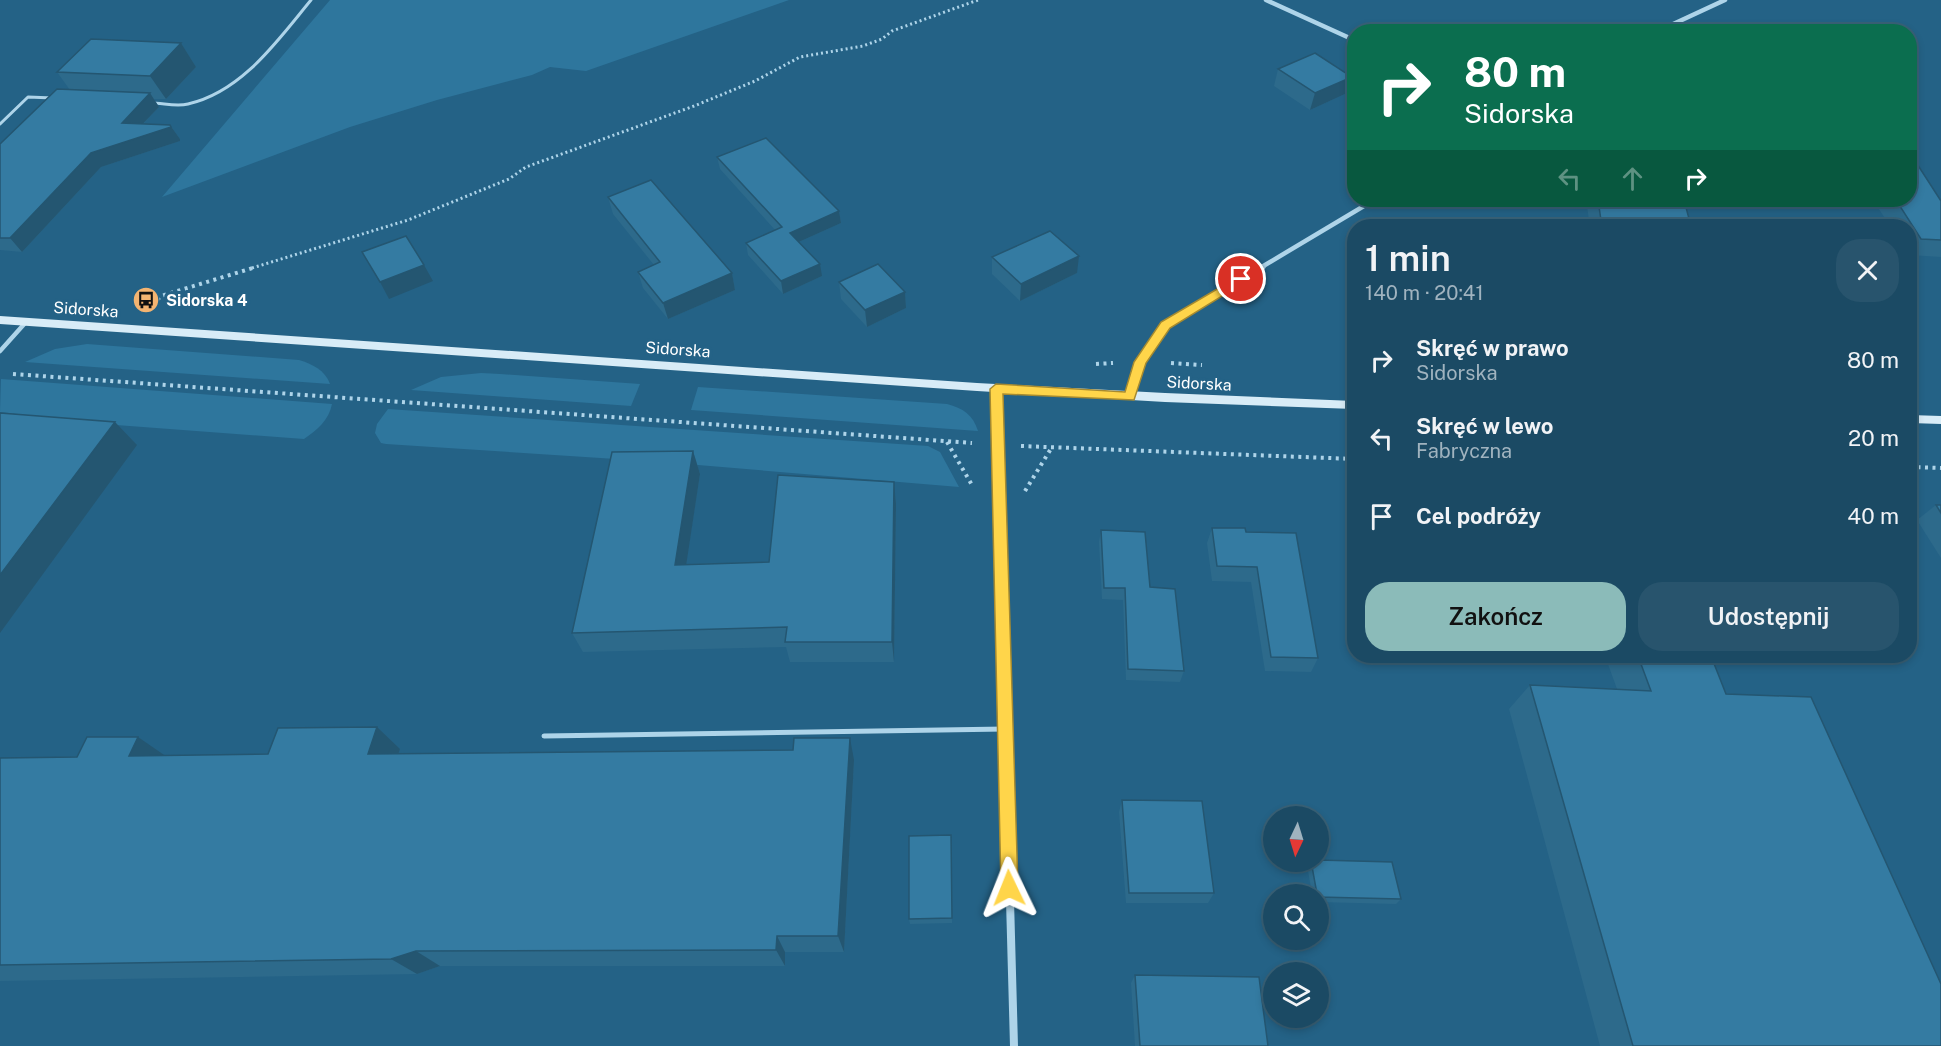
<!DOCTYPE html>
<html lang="pl">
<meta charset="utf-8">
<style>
body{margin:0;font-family:"Public Sans",sans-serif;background:#28546d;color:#f1f3f6;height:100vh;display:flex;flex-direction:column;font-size:22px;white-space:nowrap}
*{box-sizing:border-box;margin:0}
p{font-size:20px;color:#a0b3bf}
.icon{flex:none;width:33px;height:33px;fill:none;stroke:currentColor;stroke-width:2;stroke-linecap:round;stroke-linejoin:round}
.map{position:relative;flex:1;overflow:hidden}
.side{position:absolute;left:1347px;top:219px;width:570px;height:444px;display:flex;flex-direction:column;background:#1b4a64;border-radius:24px;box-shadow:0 3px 9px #0003,0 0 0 2px #396278}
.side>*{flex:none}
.top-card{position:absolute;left:1347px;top:24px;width:570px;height:183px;border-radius:24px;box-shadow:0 3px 9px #0003,0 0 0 2px #396278;background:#0b6e4f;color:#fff;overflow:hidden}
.needle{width:39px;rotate:184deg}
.fabs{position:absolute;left:1263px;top:806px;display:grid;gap:12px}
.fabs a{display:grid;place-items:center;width:66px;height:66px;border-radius:50%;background:#1b4a64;box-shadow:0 3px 9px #0003,0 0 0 2px #396278;font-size:30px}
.pin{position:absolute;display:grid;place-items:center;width:51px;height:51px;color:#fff;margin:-26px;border:3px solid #fff;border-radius:50%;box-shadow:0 2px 6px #0007}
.me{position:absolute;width:66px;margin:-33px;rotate:358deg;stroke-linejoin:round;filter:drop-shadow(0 0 4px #0008)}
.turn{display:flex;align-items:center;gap:21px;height:126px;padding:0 18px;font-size:27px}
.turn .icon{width:78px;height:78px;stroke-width:2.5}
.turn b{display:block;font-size:42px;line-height:51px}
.lanes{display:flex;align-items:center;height:57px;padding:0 18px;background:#0003;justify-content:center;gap:30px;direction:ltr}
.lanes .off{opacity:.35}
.round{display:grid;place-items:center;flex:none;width:63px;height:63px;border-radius:24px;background:#28546d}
.head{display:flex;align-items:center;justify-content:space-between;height:102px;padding:0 18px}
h1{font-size:36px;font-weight:600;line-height:45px}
.action{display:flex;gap:12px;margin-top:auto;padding:12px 18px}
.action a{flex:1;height:69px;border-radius:24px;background:#8bbbb9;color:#111;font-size:24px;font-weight:600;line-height:69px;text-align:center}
.action a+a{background:#28546d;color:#f1f3f6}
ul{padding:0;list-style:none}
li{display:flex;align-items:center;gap:18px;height:78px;padding:0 18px}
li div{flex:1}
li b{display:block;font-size:22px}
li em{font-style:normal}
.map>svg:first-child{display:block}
.green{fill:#2e769d}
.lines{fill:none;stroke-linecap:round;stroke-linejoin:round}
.path-far1{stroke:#aed4e9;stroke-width:3;stroke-dasharray:2 3;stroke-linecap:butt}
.path{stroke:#aed4e9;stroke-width:4;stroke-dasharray:3 4.5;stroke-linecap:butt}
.lane-far2{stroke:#aed4e9;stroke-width:3}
.lane-far1{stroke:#aed4e9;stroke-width:4.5}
.lane{stroke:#aed4e9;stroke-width:5}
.street-far2{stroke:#aed4e9;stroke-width:4.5}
.street-far1{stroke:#aed4e9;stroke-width:5}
.street{stroke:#aed4e9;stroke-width:8}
.secondary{fill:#d8ecf7;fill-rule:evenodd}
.wall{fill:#2d6a8b}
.shaded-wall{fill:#245671}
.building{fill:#347ba2;stroke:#245671;stroke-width:1.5}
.route{fill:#ffd54a;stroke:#a68a30;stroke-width:1.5}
.labels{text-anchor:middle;stroke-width:6;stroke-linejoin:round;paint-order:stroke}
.poi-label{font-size:16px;font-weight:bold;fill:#fff;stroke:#246286;text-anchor:start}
.street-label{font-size:16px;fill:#fff;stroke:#246286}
</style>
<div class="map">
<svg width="1941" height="1046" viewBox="0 0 1941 1046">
<rect width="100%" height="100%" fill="#246286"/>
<g class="green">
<path d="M330,0H789L586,71L550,67L532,75L437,100L350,127L162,197Z"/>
<path d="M87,344L299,360C312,364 325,370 330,384L25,362L55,349Z"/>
<path d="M481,373L500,374L640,384L631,406L411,390L441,377Z"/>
<path d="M1,379L332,404C329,420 317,430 304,439L23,418L25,415L0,412Z"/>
<path d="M698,387L947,404C963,408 973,415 978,431L691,410Z"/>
<path d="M388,409L928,446L940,452L959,487L662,462L386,444L381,443L375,433L377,424Z"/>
</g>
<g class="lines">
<path class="path-far1" d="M252,268L408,220L509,179L526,167L694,106L755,81L800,57L863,46L882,39L892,31L978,0"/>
<g class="path">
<path d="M152,305L161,296L256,267"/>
<path d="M1171,363L1202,365"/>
<path d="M1096,364L1113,363"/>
<path d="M13,374L972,443"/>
<path d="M947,442L972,485"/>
<path d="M1021,446L1354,459"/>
<path d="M1910,467L1941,468"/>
<path d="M1025,491L1052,447"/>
</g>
<g class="lane-far2">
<path d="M151,103C163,103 176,107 188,104C242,92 278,40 311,0"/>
<path d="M0,124L28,97L53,98"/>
</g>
<path class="lane-far1" d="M0,351L26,322"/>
<path class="lane" d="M544,736L1005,729"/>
<g class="street-far2">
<path d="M1266,0L1354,40"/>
<path d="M1656,32L1725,0"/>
<path d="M1260,268L1374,200"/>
</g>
<g class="street-far1">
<path d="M996,389L1002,610"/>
<path d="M1130,397L1140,362L1166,325L1263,267"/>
</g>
<path class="street" d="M1002,609L1014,1046"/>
<g class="secondary">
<path d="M0,316L977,383L1165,393L1354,401V409L1165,402L977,391L0,324Z"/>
<path d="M1910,415L1941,416V424L1910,423Z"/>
</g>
</g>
<g class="wall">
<path d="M181,43L196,67L166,99H154L159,107L143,124L170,125L180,139V141L101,167L22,252L0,250V144L70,90L57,72Z"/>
<path d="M1278,69L1352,77L1347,93L1310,110L1274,86Z"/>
<path d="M717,157L839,211L841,223L799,242L822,276L783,294L748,255L746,243L775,230L720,169Z"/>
<path d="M608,197L732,273L735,290L668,319L643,288L638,272L654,265L613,214Z"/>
<path d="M1586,200H1684L1691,226H1590Z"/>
<path d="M1873,200L1941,201V257L1910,255V226H1890Z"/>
<path d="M992,257L1077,273L1020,301L992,274Z"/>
<path d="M839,282L905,292L906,308L867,327L841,299Z"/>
<path d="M693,451L700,474L686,564L769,562L894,482L896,504L894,662H790L786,647L583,652L572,633Z"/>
<path d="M1936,505H1941V558L1917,520Z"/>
<path d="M1212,528L1246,532L1318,658L1311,672L1265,671L1251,582L1212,581L1207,543Z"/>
<path d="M1101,530L1150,587L1184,671L1180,682L1126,680L1123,600L1102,599L1099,542Z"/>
<path d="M1605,656H1711L1726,694L1941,1046H1600L1509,709L1530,685L1617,689Z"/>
<path d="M400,749L398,753L854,760L844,952H785V966H440L417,974L0,981V758L268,754Z"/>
<path d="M1122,800L1214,893L1208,903H1126L1119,812Z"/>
<path d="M951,835L952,923L910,924L909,919Z"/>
<path d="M1310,861H1318L1401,899L1396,904L1318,902V894H1312L1307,865Z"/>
<path d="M1135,975L1268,1046H1135L1131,983Z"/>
</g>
<g class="shaded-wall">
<path d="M181,43L196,67L166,99L150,76Z"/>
<path d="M1352,77L1347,93L1310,110L1315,93Z"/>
<path d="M150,93L159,107L131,136L122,123Z"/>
<path d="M170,125L180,139V141L101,167L22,252L10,238L91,153Z"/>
<path d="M839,211L841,223L792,245L790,233Z"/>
<path d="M1079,256L1077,273L1020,301L1021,284Z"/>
<path d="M820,264L822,276L783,294L781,281Z"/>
<path d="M424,265L433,281L389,299L380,282Z"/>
<path d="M732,273L735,290L668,319L663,303Z"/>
<path d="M905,292L906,308L867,327L865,310Z"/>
<path d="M115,422L137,445L0,633V575Z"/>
<path d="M693,451L700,474L683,586L675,565Z"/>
<path d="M894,482L896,504L894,662L892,642Z"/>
<path d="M377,727L400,749L391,775L368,754Z"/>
<path d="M138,737L170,759L129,756Z"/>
<path d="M850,738L854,760L844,952L838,936Z"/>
<path d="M777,936L785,952V966L776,950Z"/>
<path d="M416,951L440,966L417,974L391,959Z"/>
</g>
<g class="building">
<path d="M91,39L181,43L150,76L57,72Z"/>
<path d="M1315,53L1352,77L1315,93L1278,69Z"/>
<path d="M57,89L150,93L122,123L170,125L171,127L91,153L10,238H0V144Z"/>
<path d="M766,138L839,211L790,233L820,264L781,281L746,243L782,227L717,157Z"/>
<path d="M1910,153L1941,201V240L1921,239L1896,200H1910Z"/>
<path d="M651,180L732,273L663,303L638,272L660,262L608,197Z"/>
<path d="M1598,200H1684L1691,226H1649L1601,220Z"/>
<path d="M1050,231L1079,256L1021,284L992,257Z"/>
<path d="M406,236L424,265L380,282L362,252Z"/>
<path d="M878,264L905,292L865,310L839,282Z"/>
<path d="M0,413L115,422L0,575Z"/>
<path d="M693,451L675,565L769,562L778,475L894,482L892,642H785L787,627L572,633L612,452Z"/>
<path d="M1936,505H1941V513Z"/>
<path d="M1212,528H1245L1246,532L1296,533L1318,658L1271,657L1257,567L1217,566Z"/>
<path d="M1101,530L1145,532L1150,587L1175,589L1184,671L1128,669L1125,588H1104Z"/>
<path d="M1638,656H1711L1726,694L1811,697L1941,984V1046H1633L1530,685L1651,691Z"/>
<path d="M377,727L368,754L793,750L794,738H850L838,936H777L776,950L416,951L391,959L0,965V758L77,757L87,737H138L129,756L268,754L278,728Z"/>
<path d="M1122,800L1202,801L1214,893H1129Z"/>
<path d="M951,835L952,918L909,919V836Z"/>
<path d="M1318,860L1392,862L1401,899L1318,897V894H1317L1311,861H1318Z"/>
<path d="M1135,975L1259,977L1268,1046H1140Z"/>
</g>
<path class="route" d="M1241,275L1247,279L1245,282L1170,328L1146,363L1134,400L1003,394L1018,888L1015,894L1009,896L1003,894L1001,888L990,389L996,384L1125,392L1134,362L1161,322Z"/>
<defs>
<symbol id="bus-disc" viewBox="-11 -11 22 22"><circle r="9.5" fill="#f3b471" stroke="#246286"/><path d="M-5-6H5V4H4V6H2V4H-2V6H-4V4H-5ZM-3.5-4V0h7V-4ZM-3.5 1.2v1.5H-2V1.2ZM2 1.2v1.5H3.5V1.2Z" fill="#111"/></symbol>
</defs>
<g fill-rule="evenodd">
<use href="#bus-disc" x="131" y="285" width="30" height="30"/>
</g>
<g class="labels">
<g class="poi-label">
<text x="166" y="306">Sidorska 4</text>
</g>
<g class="street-label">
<text transform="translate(86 309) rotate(4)" y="6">Sidorska</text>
<text transform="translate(678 349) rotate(4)" y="6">Sidorska</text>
<text transform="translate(1199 383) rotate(3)" y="6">Sidorska</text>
</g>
</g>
</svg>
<div class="fabs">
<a><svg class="needle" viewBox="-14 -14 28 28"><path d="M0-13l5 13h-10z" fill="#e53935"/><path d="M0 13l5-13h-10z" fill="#a0b3bf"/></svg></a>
<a><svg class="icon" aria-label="search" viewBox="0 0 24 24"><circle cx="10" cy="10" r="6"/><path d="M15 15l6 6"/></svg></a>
<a><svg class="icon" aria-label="layers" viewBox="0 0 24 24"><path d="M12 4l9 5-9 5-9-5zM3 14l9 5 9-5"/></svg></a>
</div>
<div class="pin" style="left:1241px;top:279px;background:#d93025"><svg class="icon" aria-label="arrive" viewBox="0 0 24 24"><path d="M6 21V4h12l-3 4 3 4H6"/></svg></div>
<svg class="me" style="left:1009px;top:888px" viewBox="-20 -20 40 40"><path d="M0-17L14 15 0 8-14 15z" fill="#ffd54a" stroke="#fff" stroke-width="4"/></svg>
<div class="top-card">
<div class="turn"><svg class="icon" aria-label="right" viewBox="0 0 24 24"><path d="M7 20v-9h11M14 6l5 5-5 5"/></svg><div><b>80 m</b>Sidorska</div></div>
<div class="lanes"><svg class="icon off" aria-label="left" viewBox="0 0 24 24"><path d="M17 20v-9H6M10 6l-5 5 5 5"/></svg><svg class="icon off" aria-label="ahead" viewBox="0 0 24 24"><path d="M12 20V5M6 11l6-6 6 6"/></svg><svg class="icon" aria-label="right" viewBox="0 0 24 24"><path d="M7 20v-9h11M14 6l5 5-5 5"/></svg></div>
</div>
<section class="side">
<div class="head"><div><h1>1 min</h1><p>140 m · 20:41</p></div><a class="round"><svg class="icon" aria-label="close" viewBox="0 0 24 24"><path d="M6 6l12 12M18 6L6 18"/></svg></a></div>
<ul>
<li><svg class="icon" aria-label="right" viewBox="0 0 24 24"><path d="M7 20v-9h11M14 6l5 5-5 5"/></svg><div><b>Skręć w prawo</b><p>Sidorska</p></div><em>80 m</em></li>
<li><svg class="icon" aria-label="left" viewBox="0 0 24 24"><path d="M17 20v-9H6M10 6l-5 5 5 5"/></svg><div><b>Skręć w lewo</b><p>Fabryczna</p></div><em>20 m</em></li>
<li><svg class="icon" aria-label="arrive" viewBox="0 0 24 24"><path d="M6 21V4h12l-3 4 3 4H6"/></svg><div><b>Cel podróży</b></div><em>40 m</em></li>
</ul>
<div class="action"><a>Zakończ</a><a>Udostępnij</a></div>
</section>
</div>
